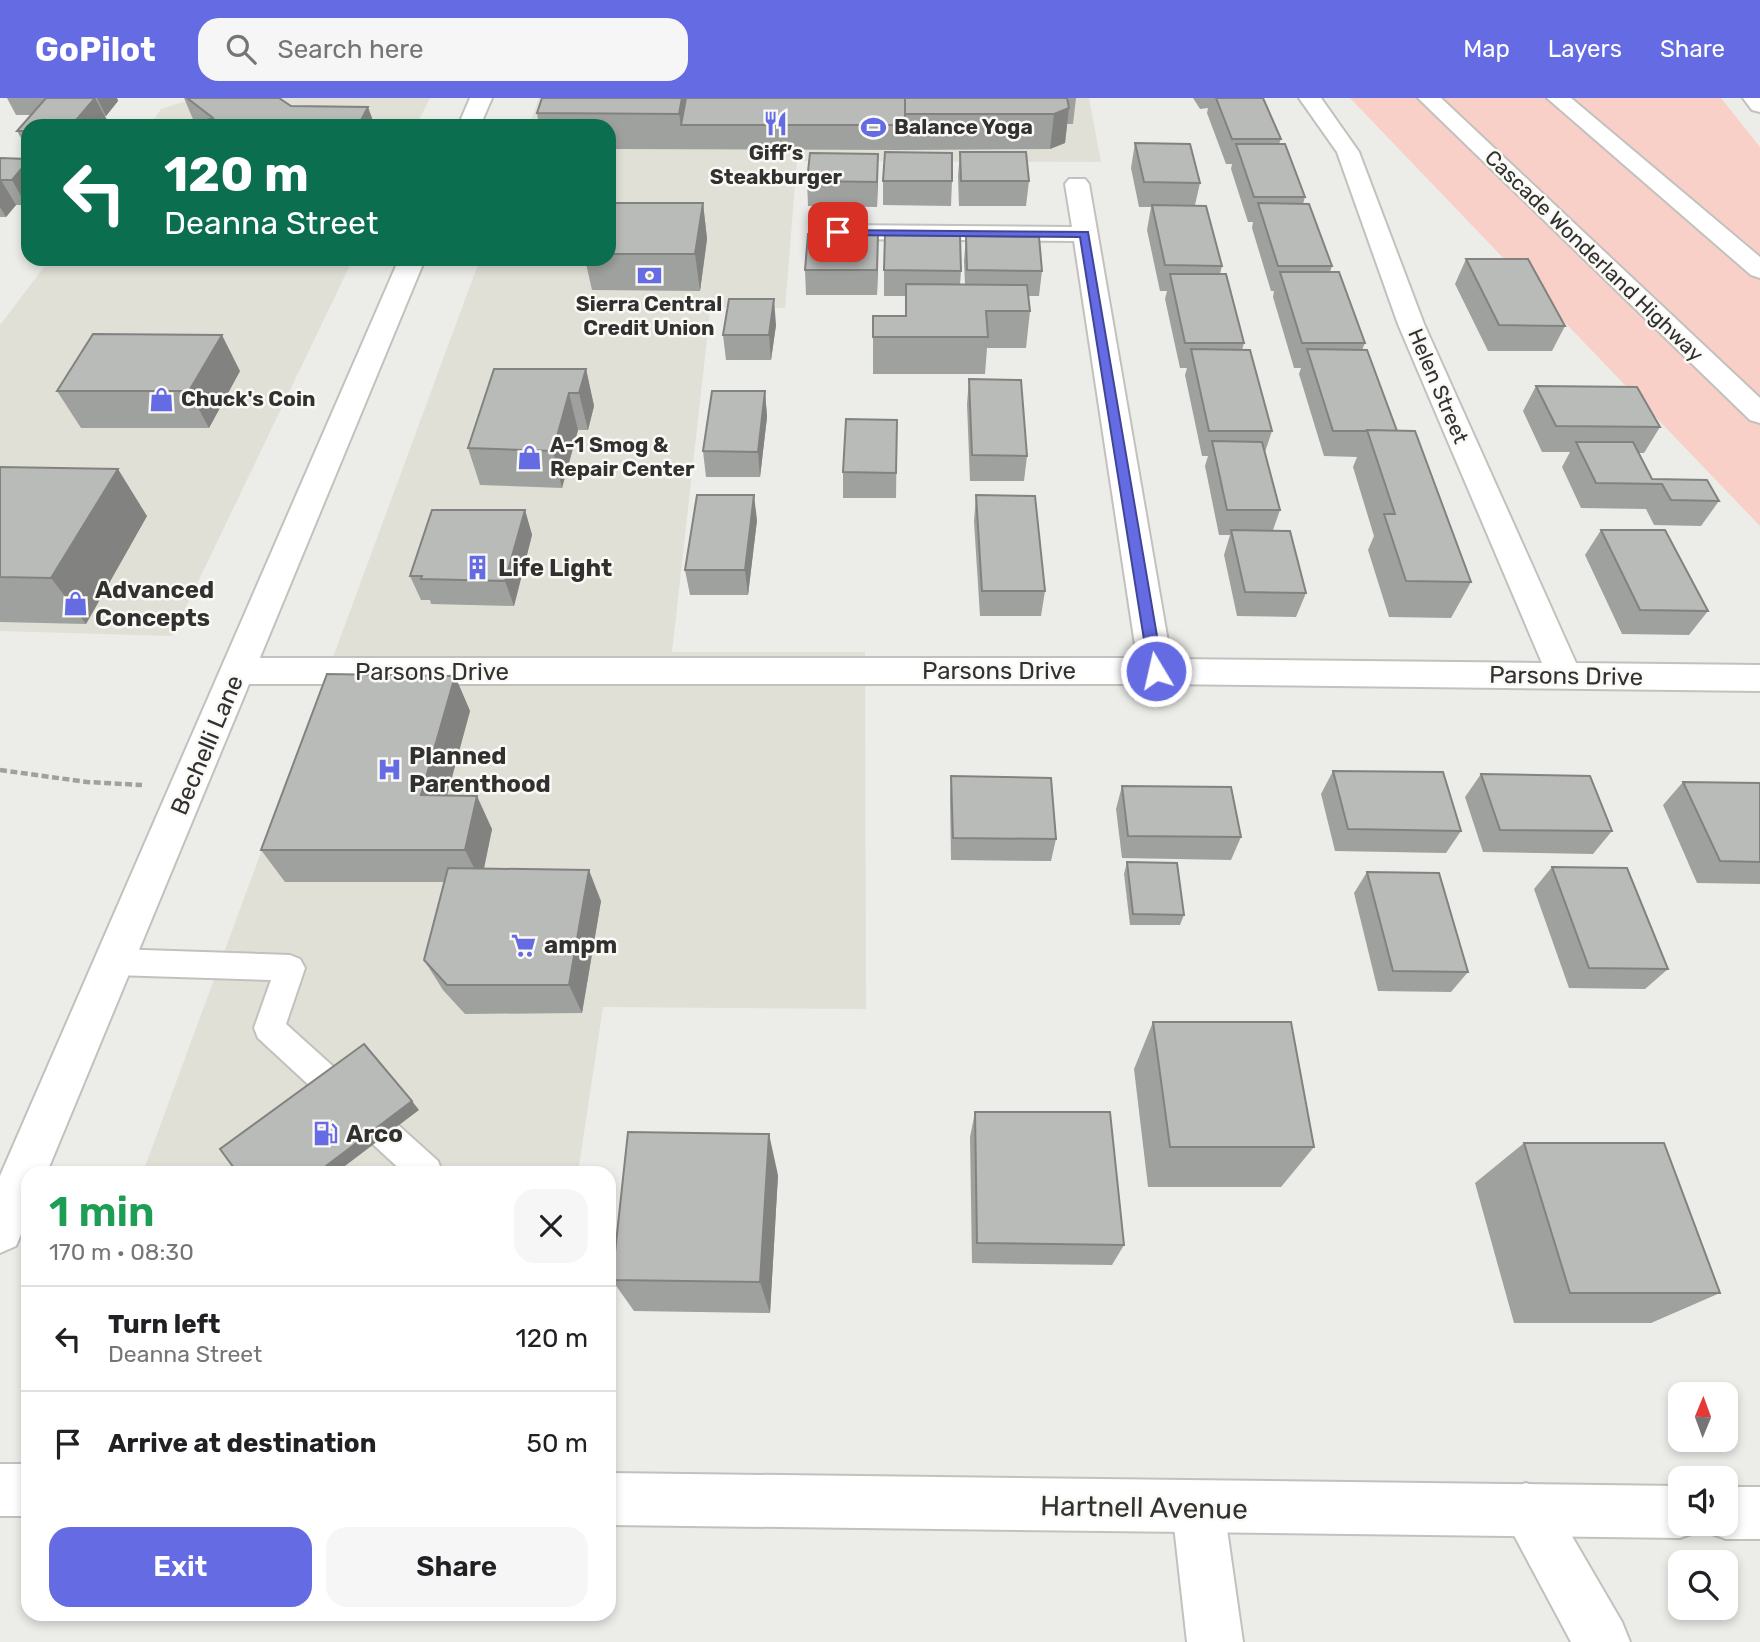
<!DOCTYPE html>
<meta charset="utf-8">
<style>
body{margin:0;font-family:Rubik,sans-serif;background:#f6f6f6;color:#202124;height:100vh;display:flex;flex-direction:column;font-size:26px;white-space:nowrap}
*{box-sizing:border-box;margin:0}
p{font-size:23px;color:#757577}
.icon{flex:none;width:38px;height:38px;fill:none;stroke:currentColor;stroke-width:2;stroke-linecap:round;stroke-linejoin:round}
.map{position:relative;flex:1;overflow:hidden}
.drawer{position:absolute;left:21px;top:1068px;width:595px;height:455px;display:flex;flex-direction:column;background:#fff;border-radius:21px;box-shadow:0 4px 10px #0003}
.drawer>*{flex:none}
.hud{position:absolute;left:21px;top:21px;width:595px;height:147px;border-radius:21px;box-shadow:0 4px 10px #0003;background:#0b6e4f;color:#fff;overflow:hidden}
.needle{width:46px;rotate:1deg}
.buttons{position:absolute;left:1668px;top:1284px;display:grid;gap:14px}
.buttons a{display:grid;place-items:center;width:70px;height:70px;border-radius:14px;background:#fff;box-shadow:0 4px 10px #0003;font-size:35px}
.pin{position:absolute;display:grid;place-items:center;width:60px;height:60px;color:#fff;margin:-30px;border-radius:14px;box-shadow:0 4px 10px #0006}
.me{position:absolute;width:77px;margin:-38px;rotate:351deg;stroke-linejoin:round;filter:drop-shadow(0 0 5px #0008)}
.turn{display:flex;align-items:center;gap:24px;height:147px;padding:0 28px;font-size:32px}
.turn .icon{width:91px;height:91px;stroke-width:2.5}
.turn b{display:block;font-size:49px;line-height:60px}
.round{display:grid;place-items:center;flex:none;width:74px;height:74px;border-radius:21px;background:#f6f6f6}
.overview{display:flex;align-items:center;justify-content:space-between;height:119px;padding:0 28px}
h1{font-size:42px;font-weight:600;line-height:52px;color:#1e9e55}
.action{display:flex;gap:14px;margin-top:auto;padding:14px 28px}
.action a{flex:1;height:80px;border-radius:21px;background:#646be3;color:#fff;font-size:28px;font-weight:600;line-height:80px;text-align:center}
.action a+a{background:#f6f6f6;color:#202124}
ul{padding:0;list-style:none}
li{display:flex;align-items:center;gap:21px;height:105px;padding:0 28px;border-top:2px solid #e0e0e0}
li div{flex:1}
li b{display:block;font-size:26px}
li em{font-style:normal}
header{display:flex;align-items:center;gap:42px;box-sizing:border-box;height:98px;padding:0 35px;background:#646be3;color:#fff}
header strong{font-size:33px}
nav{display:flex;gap:38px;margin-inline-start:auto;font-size:24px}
.search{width:490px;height:63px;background:#f6f6f6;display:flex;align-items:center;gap:18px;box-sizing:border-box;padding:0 24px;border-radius:21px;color:#757577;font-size:26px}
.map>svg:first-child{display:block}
.built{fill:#e1e0d6}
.green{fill:#f9d0c7}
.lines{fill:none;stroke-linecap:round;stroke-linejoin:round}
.service-casing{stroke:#c2c1be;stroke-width:4}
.minor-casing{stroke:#c2c1be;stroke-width:4}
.secondary-casing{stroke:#c2c1be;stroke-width:4}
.motorway-casing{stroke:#c2c1be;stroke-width:4}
.path{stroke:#a0a09e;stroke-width:4.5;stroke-dasharray:7 3.5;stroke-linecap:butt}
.service{fill:#fff;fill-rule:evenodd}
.minor{fill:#fff;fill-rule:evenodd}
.secondary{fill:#fff;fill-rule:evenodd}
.motorway{fill:#fff;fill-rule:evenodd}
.wall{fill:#9fa19e}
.shaded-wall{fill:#828381}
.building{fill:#b9bbb8;stroke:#828381;stroke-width:2}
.route{fill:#646be3;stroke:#414694;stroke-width:2}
.labels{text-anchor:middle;stroke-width:5;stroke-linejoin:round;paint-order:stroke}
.far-poi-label{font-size:21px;font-weight:bold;fill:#313130;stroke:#faf9f6;text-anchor:start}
.far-street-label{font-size:21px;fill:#313130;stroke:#faf9f6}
.poi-label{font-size:24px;font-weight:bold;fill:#313130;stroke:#faf9f6;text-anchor:start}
.street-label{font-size:24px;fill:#313130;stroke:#faf9f6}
.near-street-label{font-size:28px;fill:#313130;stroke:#faf9f6}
</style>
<header>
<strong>GoPilot</strong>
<div class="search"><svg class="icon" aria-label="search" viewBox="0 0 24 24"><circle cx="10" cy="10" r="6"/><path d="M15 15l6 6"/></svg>Search here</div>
<nav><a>Map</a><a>Layers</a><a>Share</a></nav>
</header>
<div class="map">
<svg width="1760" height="1544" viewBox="0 0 1760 1544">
<rect width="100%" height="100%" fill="#ecece9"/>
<g class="built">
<path d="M242,0H430L416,28H149L161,11L183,4H239Z"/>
<path d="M539,0H1089L1101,64L797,63L785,210L721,209L710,214L672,554H865L866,911L603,909L578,1074H143L480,161H609V28H529Z"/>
<path d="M50,161H353L172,538L0,533V227Z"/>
</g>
<path class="green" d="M1350,0H1721L1760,49V428Z"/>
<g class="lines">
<defs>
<path id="service" d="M114,851L290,857L300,861L305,870L286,926L438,1063L442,1074H403L258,940L254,930L271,882L114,877L104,873L99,864L104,855Z"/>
<g id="minor">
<path d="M1299,0H1321L1359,54L1424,226L1576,565L1760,567V593L1156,586H238L226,582L221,573L226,564L238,560H1137L1074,143L838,141L829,139L826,134L829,129L838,127L1072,129L1065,86L1069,81H1085L1089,86L1171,561L1542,565L1398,226L1337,54Z"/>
<path d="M1743,0H1760V14L1752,12Z"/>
<path d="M1198,1384L1217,1391L1224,1410L1243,1544H1187L1172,1410L1179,1391Z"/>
<path d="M1526,1385L1545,1392L1622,1524L1630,1544H1571L1500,1411L1507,1392Z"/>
</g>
<g id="secondary">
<path d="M470,0H492L480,28H458Z"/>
<path d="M399,161H425L47,1074H28V1120L16,1148L0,1155V1078Z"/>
<rect x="0" y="1366" width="28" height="52"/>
<path d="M609,1375L1680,1388V1426H1701L1699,1433L1680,1440L609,1427Z"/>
<path d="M1726,1389H1760V1441H1726L1707,1434L1704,1426H1726Z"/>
</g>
<g id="motorway">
<path d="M1418,0H1441L1760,300V325L1750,322Z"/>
<path d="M1547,0H1571L1760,159V180L1751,177Z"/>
</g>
</defs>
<use href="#service" class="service-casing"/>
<use href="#minor" class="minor-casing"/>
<use href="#secondary" class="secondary-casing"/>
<use href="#motorway" class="motorway-casing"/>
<path class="path" d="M0,672L87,684L142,687"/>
<use href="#service" class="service"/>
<use href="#minor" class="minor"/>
<use href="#secondary" class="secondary"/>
<use href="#motorway" class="motorway"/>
</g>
<g class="wall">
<path d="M7,0H117L118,3L106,18H105L108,24L28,28V52L17,33L31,17H16Z"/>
<path d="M184,0H279L195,26Z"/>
<path d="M542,0H1076L1073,26H1067L1065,45L1050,51L904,52L609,51V28H539L537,15Z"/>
<path d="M1193,0H1263L1281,41L1279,46L1305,99L1303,106L1332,168L1330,174L1365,245L1362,252L1397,333L1471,484L1451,520L1389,519L1368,452L1374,438L1353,369L1357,359L1324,358L1299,276L1301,270H1294L1273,199L1274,193H1271L1252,130L1253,124H1248L1231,71L1232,66H1226L1207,15L1208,10L1200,11Z"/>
<path d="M1135,45L1200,85L1195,107L1222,168L1220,176L1244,245L1242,252L1272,333L1265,354L1280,412L1273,432L1306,495L1296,519L1237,518L1224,457L1230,437H1219L1205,368L1208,358H1202L1185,277L1187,270H1180L1165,201L1167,193H1160L1147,132L1151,109H1139L1131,70Z"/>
<path d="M960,54L1029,83L1026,108H959L958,78Z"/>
<path d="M878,56L877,109L808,108L807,83Z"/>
<path d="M0,60L28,61V105L26,107H16L6,119H0Z"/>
<path d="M883,83H952L951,108L883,107Z"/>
<path d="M609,105H703L707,141L700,193L592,192L585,161H609Z"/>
<path d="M966,138L1042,173L1039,198H1028L1030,213L1026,250H987L985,276H873V218H905V198H884V172L961,173L960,187H965L964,163Z"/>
<path d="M137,161H288L284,167L139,164Z"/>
<path d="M1466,161L1565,228L1552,253H1488L1455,186Z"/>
<path d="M878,162L877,197H806L805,172Z"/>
<path d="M776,227L771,262H726L723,237Z"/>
<path d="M586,271L594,308L588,332H578L562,390L480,387L468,350Z"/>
<path d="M240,273L209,330H81L57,293Z"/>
<path d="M969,281L1027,358L1024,383H970L967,306Z"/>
<path d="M1536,288L1660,329L1644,355H1638L1652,381L1719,403L1701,428L1654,427L1646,411L1581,410L1562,369L1570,354H1542L1523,313Z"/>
<path d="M765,293L767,319L760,379H706L703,353Z"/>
<path d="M897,322L896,400H843V374Z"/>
<path d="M0,369L147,418L86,526L0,524Z"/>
<path d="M976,397L1045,493L1041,518H980L974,423Z"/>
<path d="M525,412L532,437L514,508L431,506L430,502H421L410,478Z"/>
<path d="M757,422L748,497H690L685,472Z"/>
<path d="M1601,432L1708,513L1689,537L1622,536L1585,457Z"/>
<path d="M455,578L470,613L447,698L492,731L484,771L601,803L582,915L465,916L443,892L424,862L444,784H285L261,752Z"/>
<path d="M1333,673L1461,733L1446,755L1335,753L1321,696Z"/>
<path d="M1481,676L1612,733L1593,756L1483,754L1465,699Z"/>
<path d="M951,678L1056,741L1051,763L951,762L950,701Z"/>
<path d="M1683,684L1760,685V786L1697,785L1663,707Z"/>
<path d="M1122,688L1241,739L1231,762L1122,760L1116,711Z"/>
<path d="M1127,764L1184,817L1180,827H1130L1124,776Z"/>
<path d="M1552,769L1668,871L1645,891L1569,890L1534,791Z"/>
<path d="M1367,774L1468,874L1451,894L1378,893L1354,795Z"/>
<path d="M1153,924L1314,1049L1281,1089H1148L1134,971Z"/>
<path d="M975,1014L1124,1147L1112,1167L972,1165L970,1039Z"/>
<path d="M1524,1045L1720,1195L1651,1225H1514L1475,1085Z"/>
<path d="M778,1077L770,1215L634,1213L612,1182Z"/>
</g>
<g class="shaded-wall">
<path d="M95,0L108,24L104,28H71Z"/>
<path d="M97,0H117L118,3L106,18Z"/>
<path d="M682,0H687L681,27L679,16Z"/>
<path d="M368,9L375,28H358Z"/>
<path d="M1069,10L1065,45L1050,51L1054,16Z"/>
<path d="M878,56V81L877,109V84Z"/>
<path d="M28,63V105L26,107L12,82Z"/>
<path d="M1,82L16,107L6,119L0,109V83Z"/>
<path d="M703,105L707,141L700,193L695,156Z"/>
<path d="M878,137V162L877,197V172Z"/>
<path d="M282,161H288L284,167Z"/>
<path d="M774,201L776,227L771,262L769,237Z"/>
<path d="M222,237L240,273L209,330L189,293Z"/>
<path d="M586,271L594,308L588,332L579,295Z"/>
<path d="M765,293L767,319L760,379L758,354Z"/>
<path d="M569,295L578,332L562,390L553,353Z"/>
<path d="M118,371L147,418L86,526L51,480Z"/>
<path d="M754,397L757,422L748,497L745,472Z"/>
<path d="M525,412L532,437L514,508L505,483Z"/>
<path d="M455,578L470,613L438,730L421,697Z"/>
<path d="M477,698L492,731L481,784L465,752Z"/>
<path d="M589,772L601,803L582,915L569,887Z"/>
<path d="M412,1003L419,1012L337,1074H318Z"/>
<path d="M769,1036L778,1077L770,1215L760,1184Z"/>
</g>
<g class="building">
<path d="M46,0H95L71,28H28V33H17Z"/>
<path d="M187,0H279L291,8L368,9L358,28H190L213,20Z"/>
<path d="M542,0H682L679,16L537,15Z"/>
<path d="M686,0H905V27H681Z"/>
<path d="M905,0H1067L1069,10L1054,16H905Z"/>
<path d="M1216,0H1263L1281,41H1232Z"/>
<path d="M1135,45L1190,46L1200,85L1144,84Z"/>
<path d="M1236,46H1285L1305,99H1254Z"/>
<path d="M885,54L952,55V83H883Z"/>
<path d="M960,54H1026L1029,83H961Z"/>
<path d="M810,55L878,56L877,84L807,83Z"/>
<path d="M0,60L28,61V63L12,82H1L0,83Z"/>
<path d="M609,105H703L695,156H609Z"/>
<path d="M1258,105L1309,106L1332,168H1278Z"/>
<path d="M1152,107L1206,108L1222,168L1165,167Z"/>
<path d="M808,136L878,137L877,172H805Z"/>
<path d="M885,137L960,138L961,173L884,172Z"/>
<path d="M966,138L1039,139L1042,173L967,172Z"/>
<path d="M1466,161H1528L1565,228L1499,227Z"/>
<path d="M1280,174H1339L1365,245H1302Z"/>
<path d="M1170,176H1226L1244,245H1185Z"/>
<path d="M906,186L1027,187L1030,213H986L988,239H873V218H906Z"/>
<path d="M729,201H774L769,237H723Z"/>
<path d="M93,236L222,237L189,293H57Z"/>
<path d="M1191,251L1250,252L1272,333H1209Z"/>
<path d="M1307,251L1367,252L1397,333H1333Z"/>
<path d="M494,271H586L579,295H569L553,353L468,350Z"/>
<path d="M969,281L1021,282L1027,358L972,357Z"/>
<path d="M1536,288L1637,289L1660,329L1556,328Z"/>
<path d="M712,293H765L758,354L703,353Z"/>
<path d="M846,321L897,322L896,375L843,374Z"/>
<path d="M1367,332L1415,333L1471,484L1406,483L1384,416H1395Z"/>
<path d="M1212,343L1262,344L1280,412H1227Z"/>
<path d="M1576,344H1633L1652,381L1707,382L1719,403L1671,402L1662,386L1596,385Z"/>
<path d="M0,369L118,371L51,480L0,479Z"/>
<path d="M697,397H754L745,472H685Z"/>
<path d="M976,397L1035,398L1045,493H982Z"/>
<path d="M432,412H525L505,483L421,481L422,478H410Z"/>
<path d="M1231,432L1290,433L1306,495L1245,494Z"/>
<path d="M1601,432H1665L1708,513L1640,512Z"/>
<path d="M327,576L455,578L421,697L477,698L465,752H261Z"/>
<path d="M1333,673L1443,674L1461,733L1348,731Z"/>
<path d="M1481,676L1590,678L1612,733L1500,732Z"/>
<path d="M951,678L1051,680L1056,741L953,740Z"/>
<path d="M1683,684L1760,685V764L1720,763Z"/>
<path d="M1122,688L1231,689L1241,739L1128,738Z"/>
<path d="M1127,764L1177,765L1184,817L1133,816Z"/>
<path d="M1552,769L1627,770L1668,871L1589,870Z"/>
<path d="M448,770L589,772L569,887H447L424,862Z"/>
<path d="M1367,774L1439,775L1468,874L1393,873Z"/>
<path d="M1153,924H1291L1314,1049H1170Z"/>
<path d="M364,946L412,1003L318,1074H237L220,1051Z"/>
<path d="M975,1014H1110L1124,1147L977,1145Z"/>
<path d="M628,1034L769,1036L760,1184L612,1182Z"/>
<path d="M1524,1045H1664L1720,1195H1570Z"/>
</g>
<path class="route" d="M834,132L1088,134L1163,573L1161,577L1156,578L1149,573L1080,139L838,137L834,136Z"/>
<defs>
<symbol id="restaurant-bare" viewBox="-9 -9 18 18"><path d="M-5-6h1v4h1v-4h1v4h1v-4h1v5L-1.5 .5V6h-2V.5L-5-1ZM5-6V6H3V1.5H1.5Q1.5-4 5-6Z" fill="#646be3" stroke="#faf9f6" stroke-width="2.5" paint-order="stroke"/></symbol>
<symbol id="stadium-bare" viewBox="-9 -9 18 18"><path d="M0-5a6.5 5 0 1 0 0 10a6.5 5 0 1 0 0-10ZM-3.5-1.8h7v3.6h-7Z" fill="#646be3" stroke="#faf9f6" stroke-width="2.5" paint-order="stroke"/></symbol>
<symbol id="bank-bare" viewBox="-9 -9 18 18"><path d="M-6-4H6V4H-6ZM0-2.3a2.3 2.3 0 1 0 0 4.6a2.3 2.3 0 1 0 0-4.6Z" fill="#646be3" stroke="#faf9f6" stroke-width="2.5" paint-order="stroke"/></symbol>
<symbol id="shop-bare" viewBox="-9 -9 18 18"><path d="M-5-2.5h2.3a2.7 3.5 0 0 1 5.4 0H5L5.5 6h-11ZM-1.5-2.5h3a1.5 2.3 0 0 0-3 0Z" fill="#646be3" stroke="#faf9f6" stroke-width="2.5" paint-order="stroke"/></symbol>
<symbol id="building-bare" viewBox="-9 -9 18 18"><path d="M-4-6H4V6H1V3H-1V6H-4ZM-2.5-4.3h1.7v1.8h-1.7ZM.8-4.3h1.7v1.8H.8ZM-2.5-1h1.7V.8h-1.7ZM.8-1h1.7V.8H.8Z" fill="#646be3" stroke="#faf9f6" stroke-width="2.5" paint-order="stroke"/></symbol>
<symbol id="hospital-bare" viewBox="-9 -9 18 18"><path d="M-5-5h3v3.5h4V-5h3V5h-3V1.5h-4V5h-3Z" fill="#646be3" stroke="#faf9f6" stroke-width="2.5" paint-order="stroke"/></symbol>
<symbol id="supermarket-bare" viewBox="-9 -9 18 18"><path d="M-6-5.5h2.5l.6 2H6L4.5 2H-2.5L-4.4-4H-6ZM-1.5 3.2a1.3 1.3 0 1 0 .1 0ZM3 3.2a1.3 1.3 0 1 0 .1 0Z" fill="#646be3" stroke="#faf9f6" stroke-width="2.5" paint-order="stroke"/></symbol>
<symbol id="fuel-bare" viewBox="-9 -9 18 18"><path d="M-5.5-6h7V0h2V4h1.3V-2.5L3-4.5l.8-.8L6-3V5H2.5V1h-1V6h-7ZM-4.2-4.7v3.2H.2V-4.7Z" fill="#646be3" stroke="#faf9f6" stroke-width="2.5" paint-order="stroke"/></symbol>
</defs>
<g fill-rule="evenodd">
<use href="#restaurant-bare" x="758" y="8" width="35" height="35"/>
<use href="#stadium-bare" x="856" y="12" width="35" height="35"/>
<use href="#bank-bare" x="632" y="160" width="35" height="35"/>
<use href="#shop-bare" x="144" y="284" width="35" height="35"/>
<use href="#shop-bare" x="512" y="342" width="35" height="35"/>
<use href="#building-bare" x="460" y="452" width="35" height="35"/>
<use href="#shop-bare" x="58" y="488" width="35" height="35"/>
<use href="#hospital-bare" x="372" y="654" width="35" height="35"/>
<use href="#supermarket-bare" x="506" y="830" width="35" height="35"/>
<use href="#fuel-bare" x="308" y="1018" width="35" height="35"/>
</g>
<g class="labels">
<g class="far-poi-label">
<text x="894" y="36">Balance Yoga</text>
<text x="776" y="62" text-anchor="middle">Giff’s<tspan x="776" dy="24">Steakburger</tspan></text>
<text x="649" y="213" text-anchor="middle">Sierra Central<tspan x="649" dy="24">Credit Union</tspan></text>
<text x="181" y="308">Chuck's Coin</text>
<text x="550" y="354">A-1 Smog &amp;<tspan x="550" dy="24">Repair Center</tspan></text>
</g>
<g class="far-street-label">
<text transform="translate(1594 158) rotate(44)" y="7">Cascade Wonderland Highway</text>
<text transform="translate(1438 288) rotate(67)" y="7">Helen Street</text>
</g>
<g class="poi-label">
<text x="498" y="478">Life Light</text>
<text x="95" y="500">Advanced<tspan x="95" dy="28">Concepts</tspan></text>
<text x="409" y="666">Planned<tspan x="409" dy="28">Parenthood</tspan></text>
<text x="544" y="855">ampm</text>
<text x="346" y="1044">Arco</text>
</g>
<g class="street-label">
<text x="999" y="581">Parsons Drive</text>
<text x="432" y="582">Parsons Drive</text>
<text transform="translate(1566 578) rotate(1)" y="8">Parsons Drive</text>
<text transform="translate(207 647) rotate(-67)" y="8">Bechelli Lane</text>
</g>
<g class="near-street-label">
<text transform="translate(1144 1409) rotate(1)" y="10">Hartnell Avenue</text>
</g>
</g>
</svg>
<div class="buttons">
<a><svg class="needle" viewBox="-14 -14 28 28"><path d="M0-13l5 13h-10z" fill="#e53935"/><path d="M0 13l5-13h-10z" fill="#757577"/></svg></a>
<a><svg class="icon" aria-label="sound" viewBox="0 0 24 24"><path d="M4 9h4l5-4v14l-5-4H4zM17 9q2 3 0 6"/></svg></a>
<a><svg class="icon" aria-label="search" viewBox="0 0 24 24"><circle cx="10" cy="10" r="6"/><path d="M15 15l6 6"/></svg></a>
</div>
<div class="pin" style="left:838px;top:134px;background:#d93025"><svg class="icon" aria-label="arrive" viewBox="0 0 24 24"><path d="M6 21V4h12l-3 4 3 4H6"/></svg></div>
<svg class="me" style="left:1156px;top:573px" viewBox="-20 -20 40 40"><circle r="17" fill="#646be3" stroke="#fff" stroke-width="3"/><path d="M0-11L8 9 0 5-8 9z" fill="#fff"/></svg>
<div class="hud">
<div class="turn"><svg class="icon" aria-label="left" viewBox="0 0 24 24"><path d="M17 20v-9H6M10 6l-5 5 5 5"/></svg><div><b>120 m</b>Deanna Street</div></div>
</div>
<section class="drawer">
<div class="overview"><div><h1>1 min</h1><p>170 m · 08:30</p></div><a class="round"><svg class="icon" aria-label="close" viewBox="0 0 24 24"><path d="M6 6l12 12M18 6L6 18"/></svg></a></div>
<ul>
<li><svg class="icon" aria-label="left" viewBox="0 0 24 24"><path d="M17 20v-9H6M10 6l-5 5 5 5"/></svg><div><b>Turn left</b><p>Deanna Street</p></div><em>120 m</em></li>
<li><svg class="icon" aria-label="arrive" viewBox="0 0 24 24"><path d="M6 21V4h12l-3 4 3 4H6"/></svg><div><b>Arrive at destination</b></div><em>50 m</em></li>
</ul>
<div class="action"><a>Exit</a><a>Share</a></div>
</section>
</div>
